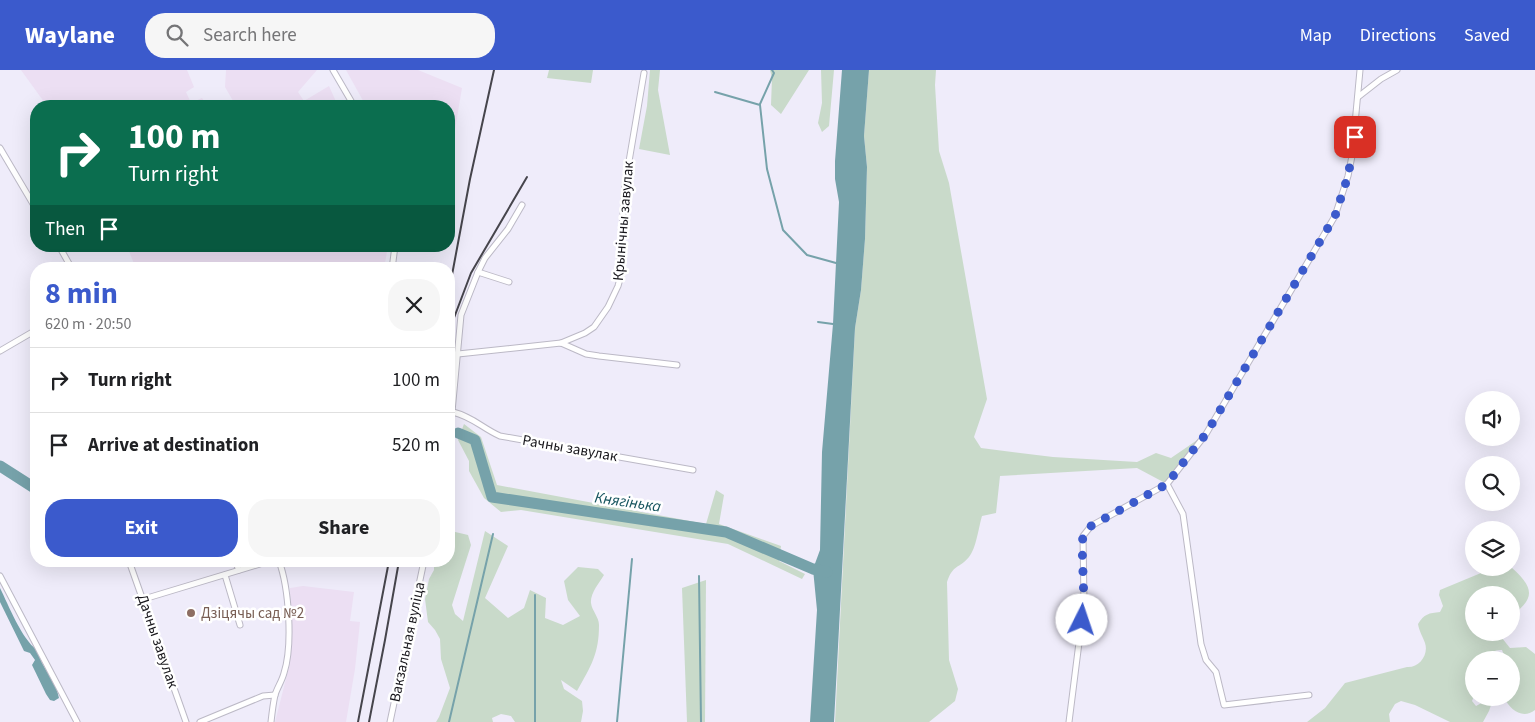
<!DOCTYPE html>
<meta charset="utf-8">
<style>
body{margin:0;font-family:"Source Sans 3",sans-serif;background:#f6f6f6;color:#202124;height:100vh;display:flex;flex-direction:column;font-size:19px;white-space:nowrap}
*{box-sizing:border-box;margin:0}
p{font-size:16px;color:#757577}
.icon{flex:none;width:28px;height:28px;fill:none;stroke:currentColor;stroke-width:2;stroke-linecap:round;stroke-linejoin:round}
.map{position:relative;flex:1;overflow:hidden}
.details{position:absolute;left:30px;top:192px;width:425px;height:305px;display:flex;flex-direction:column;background:#fff;border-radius:20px;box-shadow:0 5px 20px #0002}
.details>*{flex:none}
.guide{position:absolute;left:30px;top:30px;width:425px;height:152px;border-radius:20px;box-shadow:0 5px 20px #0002;background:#0b6e4f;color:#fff;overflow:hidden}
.fabs{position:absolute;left:1465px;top:321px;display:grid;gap:10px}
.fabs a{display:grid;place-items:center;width:55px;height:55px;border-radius:50%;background:#fff;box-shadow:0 5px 20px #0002;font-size:25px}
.pin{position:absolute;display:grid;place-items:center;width:42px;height:42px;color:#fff;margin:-21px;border-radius:10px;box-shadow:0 2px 8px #0006}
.me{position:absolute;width:55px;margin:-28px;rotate:4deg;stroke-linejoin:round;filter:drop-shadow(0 0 4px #0008)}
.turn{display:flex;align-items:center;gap:18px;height:105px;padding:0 15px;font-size:22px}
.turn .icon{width:65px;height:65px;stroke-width:2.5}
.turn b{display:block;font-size:35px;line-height:42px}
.then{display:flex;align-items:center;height:48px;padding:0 15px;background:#0003;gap:10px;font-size:19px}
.round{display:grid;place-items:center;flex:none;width:52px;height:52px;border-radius:20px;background:#f6f6f6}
.headline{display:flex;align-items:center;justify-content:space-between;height:85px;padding:0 15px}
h1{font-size:30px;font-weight:700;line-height:38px;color:#3b5acc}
.primary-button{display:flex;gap:10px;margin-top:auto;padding:10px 15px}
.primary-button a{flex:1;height:58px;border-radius:20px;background:#3b5acc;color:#fff;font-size:20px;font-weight:700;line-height:58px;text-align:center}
.primary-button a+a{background:#f6f6f6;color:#202124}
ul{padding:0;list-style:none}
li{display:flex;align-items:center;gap:15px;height:65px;padding:0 15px;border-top:1px solid #e0e0e0}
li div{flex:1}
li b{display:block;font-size:19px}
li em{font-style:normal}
header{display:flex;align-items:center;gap:30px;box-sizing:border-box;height:70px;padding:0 25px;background:#3b5acc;color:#fff}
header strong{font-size:24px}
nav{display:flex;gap:28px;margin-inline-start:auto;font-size:18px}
.search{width:350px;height:45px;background:#f6f6f6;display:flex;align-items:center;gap:12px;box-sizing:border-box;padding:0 18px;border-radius:20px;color:#757577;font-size:19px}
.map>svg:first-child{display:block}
.industrial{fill:#ecdff3}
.green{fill:#c9daca}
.water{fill:#76a2aa}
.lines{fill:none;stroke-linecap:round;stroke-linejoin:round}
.stream{stroke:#76a2aa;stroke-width:2}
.river{stroke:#76a2aa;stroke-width:11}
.street-casing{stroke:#bcb9c6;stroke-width:7}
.street{stroke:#fff;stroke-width:5}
.rail{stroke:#46454c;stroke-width:2}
.route{stroke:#3b5acc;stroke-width:9;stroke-dasharray:0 16.2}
.education-dot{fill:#8d6e63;stroke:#fff;stroke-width:2}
.labels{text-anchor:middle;stroke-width:5;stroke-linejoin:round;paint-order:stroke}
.street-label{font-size:15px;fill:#17161b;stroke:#fff}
.education-label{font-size:15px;fill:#785e54;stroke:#fff;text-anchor:start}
.water-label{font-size:16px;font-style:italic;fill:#17555f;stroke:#fff}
</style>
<header>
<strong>Waylane</strong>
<div class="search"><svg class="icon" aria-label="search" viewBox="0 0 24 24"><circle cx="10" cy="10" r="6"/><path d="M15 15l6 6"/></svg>Search here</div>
<nav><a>Map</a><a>Directions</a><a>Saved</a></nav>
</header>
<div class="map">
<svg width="1535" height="652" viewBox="0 0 1535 652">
<rect width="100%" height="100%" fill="#efecfa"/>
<g class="industrial">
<path d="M21,0H187L194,17L186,22L191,33L202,28L207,36H47Z"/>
<path d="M226,0H317L298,22L304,31L329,16L338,36H236L225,17Z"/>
<path d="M346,0H418L462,18L449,95V36H366Z"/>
<path d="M127,176H388L384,199H136Z"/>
<path d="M303,516L354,522L350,551L360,552L355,599L346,652H275L288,601L291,576L290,518Z"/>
</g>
<g class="green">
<path d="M549,0H593L591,13L547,8Z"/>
<path d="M650,0H660L658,20L670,85L639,79L647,36Z"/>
<path d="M770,0H809L781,44L771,35L772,8Z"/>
<path d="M821,0H834L829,56L822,62L818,53L822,33Z"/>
<path d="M869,0H936L935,15L939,81L949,113L987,329L974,367L981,378L1053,387L1137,392L1156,383L1171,388L1206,364L1167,414L1137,398L1000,406L996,443L982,446C979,456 976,479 969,487C959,499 953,494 947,512L949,590L958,619L955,631L929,652H835L855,258L861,220L865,169L867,97L864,66Z"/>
<path d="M464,354L481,367L497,415L706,454L716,420L724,425L719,454L781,476L779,491L805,504L802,509L728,474L521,440L501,442L484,428L469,401V391L458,370Z"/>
<path d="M449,453L451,461L468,465L471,475L452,535L455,544L463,551L485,461L508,476L485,528L508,548L524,538L530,520L546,528L545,548L563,555L580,546L568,530L564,511L578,497L598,499L604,505C599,513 590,524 591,533C592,541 599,547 599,555C599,584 591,596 577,621L561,610L564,619L582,631L583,641L581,652H515L511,646L501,644L492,648L493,652H436L439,647L450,618L441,589L440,569L435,560L428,552L425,529L429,509L434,500V491H449Z"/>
<path d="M1511,497C1535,518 1535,529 1511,546V525H1474V562L1505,563L1502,568L1510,578L1526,577L1535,584V640C1522,650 1510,639 1504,628H1511V590H1503L1504,585L1502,580C1490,579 1484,590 1474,590V626L1472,631L1476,636L1487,630L1491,635L1489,641L1483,652H1450L1415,635L1401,631L1395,634L1389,644L1390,652H1307L1325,638L1345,613L1407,597C1419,598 1429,585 1425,573C1423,567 1419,561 1418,554C1424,544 1429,543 1440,542L1443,536L1439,525L1440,520L1493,498Z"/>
<path d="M706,510L705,652H687L682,518Z"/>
</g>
<g class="water">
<path d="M842,0H869L864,66L867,97L865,169L861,220L855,258L834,652H810L817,540L813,499L820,480L822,382L833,254L839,132L835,109V91Z"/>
<path d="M0,518C9,536 21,568 37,580C41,597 56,610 59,628L54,631L50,630L46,624L32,595L35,590L30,583L24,581L0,532Z"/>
</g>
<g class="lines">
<g class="stream">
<path d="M715,22L760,35L767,99L783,160L807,185L836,193"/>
<path d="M760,34L774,3L772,0"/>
<path d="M818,252L833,254"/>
<path d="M699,506L701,652"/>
<path d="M449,652L493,464"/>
<path d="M535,652V525"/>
<path d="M617,652L632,489"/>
</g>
<g class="river">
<path d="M458,363L475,370L492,427L726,462L813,499L827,502"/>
<path d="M0,396L36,419"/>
</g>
<defs>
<g id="street">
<path d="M333,0L354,36"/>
<path d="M1358,27L1381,9L1397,0"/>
<path d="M0,78L36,139"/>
<path d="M59,176L72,199"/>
<path d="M392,199L395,176"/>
<path d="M478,202L485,188L508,159L522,135"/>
<path d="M561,273L585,263L594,257L608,237L618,216L621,205L620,188L625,115L644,3"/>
<path d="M0,281L36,260"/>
<path d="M458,284L561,273L586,284L599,286L677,295"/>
<path d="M453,342C473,347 482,358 500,366L693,400"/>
<path d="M449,374L461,245L478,202L509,212"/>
<path d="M1167,414L1183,444L1201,574L1206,590L1216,602L1224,635L1309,625"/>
<path d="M129,491L186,652"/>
<path d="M235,491L239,500"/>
<path d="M225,505L240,555"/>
<path d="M0,506L77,652"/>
<path d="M144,529L260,494"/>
<path d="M200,652L263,626L275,625"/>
<path d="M271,652C272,643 273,634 275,625C277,618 282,611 284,603C293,575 289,518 279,491"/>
<path d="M390,652L424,491"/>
<path d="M1069,652L1084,533L1083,466L1091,456L1167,414L1206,364L1335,146L1348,106L1352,86L1360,0"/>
</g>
</defs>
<use href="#street" class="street-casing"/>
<use href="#street" class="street"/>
<g class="rail">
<path d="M449,221L470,109L494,0"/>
<path d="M449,261L471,203L527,107"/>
<path d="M358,652L389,491"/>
<path d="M369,652L385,570L399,491"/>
</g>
</g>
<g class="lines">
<path class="route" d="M1082,550L1084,533L1082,473C1083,465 1085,461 1091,456L1167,414L1186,389L1206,364L1335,146L1348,106L1355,67"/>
</g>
<circle class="education-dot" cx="191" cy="543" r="5"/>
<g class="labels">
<g class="street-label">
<text transform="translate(623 151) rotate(-85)" y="5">Крынічны завулак</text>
<text transform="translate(570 378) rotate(10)" y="5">Рачны завулак</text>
<text transform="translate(158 571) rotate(71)" y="5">Дачны завулак</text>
<text transform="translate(407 572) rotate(-78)" y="5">Вакзальная вуліца</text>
</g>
<g class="education-label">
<text x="201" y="548">Дзіцячы сад №2</text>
</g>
<g class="water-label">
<text transform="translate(628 431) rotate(8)" y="6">Княгінька</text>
</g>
</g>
</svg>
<div class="fabs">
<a><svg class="icon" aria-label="sound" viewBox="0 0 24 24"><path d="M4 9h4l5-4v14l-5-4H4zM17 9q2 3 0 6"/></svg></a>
<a><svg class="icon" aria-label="search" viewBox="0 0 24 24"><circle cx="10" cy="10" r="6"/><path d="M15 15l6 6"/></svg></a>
<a><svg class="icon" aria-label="layers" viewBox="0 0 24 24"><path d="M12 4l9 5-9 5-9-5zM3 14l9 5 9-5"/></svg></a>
<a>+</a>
<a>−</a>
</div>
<div class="pin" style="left:1355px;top:67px;background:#d93025"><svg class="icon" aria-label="arrive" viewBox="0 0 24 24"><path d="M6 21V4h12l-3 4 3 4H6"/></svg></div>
<svg class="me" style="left:1082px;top:550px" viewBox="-20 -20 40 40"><circle r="19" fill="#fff"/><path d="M0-13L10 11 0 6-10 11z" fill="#3b5acc"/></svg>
<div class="guide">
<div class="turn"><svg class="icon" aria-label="right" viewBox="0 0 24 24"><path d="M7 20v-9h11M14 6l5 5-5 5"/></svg><div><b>100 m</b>Turn right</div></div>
<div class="then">Then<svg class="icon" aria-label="arrive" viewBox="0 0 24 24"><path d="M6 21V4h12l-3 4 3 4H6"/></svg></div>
</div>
<section class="details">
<div class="headline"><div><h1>8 min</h1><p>620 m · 20:50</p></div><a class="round"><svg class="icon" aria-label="close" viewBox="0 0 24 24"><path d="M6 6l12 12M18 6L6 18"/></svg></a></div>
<ul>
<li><svg class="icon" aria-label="right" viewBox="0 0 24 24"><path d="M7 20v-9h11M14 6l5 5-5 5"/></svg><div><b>Turn right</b></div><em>100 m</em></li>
<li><svg class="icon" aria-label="arrive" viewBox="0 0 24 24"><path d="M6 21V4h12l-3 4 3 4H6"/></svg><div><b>Arrive at destination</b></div><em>520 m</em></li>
</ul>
<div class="primary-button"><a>Exit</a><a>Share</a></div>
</section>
</div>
